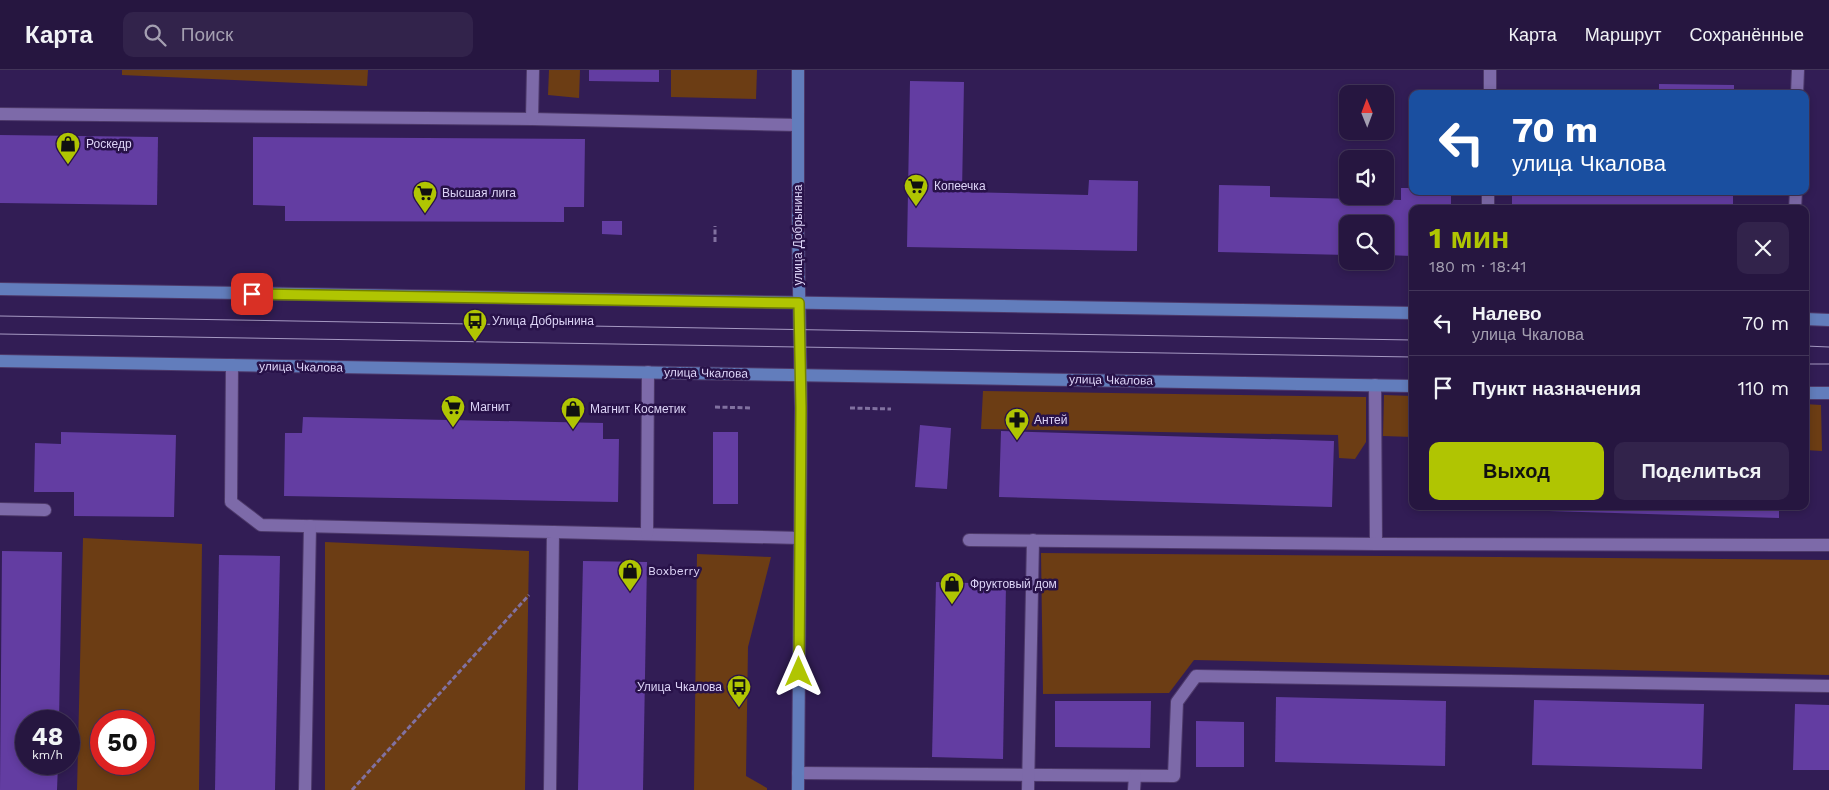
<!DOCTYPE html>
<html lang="ru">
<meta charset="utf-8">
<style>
body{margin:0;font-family:"Work Sans",sans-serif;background:#32234b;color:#f1f3f6;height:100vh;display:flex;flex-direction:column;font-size:19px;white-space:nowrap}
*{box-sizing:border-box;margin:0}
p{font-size:16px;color:#a49fb1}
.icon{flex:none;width:28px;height:28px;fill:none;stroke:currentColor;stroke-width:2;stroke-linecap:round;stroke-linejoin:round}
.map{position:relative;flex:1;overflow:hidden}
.panel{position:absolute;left:1409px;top:135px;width:400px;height:305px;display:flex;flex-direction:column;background:#261640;border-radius:10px;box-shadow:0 2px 8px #0003,0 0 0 1px #423559}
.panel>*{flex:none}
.banner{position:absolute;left:1409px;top:20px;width:400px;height:105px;border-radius:10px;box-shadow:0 2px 8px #0003,0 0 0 1px #423559;background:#1a4fa0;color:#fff;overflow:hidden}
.needle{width:32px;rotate:359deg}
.controls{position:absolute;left:1339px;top:15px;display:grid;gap:10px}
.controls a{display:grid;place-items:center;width:55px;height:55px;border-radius:10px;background:#261640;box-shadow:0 2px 8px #0003,0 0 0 1px #423559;font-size:25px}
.speed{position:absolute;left:15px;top:640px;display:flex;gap:10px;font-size:25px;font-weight:700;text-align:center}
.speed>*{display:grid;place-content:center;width:65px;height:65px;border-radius:50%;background:#261640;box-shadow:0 2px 8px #0003,0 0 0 1px #423559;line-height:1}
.speed small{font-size:12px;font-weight:400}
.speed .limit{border:8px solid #d22;background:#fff;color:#111}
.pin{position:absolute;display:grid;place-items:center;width:42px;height:42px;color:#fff;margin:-21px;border-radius:10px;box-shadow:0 2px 8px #0006}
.me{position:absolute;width:55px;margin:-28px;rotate:0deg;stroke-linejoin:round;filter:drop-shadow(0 0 4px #0008)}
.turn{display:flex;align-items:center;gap:18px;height:105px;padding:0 20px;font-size:22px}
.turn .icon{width:65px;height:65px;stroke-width:2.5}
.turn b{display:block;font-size:35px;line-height:42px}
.round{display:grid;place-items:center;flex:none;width:52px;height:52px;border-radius:10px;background:#32234b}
.summary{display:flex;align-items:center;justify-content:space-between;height:85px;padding:0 20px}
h1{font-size:30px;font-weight:700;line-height:38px;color:#b0c502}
.button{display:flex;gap:10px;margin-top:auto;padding:10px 20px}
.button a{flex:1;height:58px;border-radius:10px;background:#b0c502;color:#111;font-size:20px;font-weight:700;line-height:58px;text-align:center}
.button a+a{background:#32234b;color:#f1f3f6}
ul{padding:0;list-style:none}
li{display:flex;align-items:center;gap:15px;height:65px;padding:0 20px;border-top:1px solid #423559}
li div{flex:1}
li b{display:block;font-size:19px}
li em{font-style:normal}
header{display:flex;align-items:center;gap:30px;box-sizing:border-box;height:70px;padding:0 25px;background:#261640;border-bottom:1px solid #423559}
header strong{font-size:24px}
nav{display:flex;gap:28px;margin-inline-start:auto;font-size:18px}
.search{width:350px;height:45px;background:#32234b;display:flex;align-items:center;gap:12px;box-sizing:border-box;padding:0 18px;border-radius:10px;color:#a49fb1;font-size:19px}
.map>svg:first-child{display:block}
.green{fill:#6c3d14;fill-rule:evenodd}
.building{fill:#633da2}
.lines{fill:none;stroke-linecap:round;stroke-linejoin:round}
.lane-casing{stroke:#4d396a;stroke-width:14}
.secondary-casing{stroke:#4d396a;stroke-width:14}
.path{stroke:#8171a0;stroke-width:3;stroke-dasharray:5 2.5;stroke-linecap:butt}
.lane{stroke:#7d6aa9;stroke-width:12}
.secondary{stroke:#627dbc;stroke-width:12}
.tram{stroke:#a699c3;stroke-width:1}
.route-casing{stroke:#728001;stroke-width:12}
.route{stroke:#b0c502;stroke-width:9}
.labels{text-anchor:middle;stroke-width:5;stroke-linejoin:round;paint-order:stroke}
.poi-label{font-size:12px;fill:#ddd4f7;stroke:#281249;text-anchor:start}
.street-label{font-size:12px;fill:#ddd4f7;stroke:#281249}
</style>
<header>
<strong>Карта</strong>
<div class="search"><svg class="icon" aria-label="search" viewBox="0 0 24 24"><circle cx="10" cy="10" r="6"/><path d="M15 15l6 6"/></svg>Поиск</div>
<nav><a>Карта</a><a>Маршрут</a><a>Сохранённые</a></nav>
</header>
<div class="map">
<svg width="1829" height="720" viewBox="0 0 1829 720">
<rect width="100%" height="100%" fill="#321d55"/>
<g class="green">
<path d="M122,0H368L367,16L122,5Z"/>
<path d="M549,0H580L579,28L548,25Z"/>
<path d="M671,0H757L756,29L671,27Z"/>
<path d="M983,321L1366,327V372L1355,389L1339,388L1338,365L981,359Z"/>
<path d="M1384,325L1412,326V367L1383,366Z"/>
<path d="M1805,334L1821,335L1822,381L1805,380Z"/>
<path d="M83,468L202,474L199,720H77ZM101,651H144V694H101Z"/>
<path d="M325,472L529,481L525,720H325Z"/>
<path d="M1041,483L1829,490V605L1194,590L1169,623L1043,624Z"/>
<path d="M697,484L771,487L748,577L746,706L767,718V720H694Z"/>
</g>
<g class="building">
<path d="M589,0H659V12L589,11Z"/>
<path d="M910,11L964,12L962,122L1088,125L1089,110L1138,111L1137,181L907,177Z"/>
<path d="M1659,14L1734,15V24H1659Z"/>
<path d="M0,65L158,67L157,135L0,133Z"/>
<path d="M253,67L585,69L584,137H564V152L285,151V136L253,135Z"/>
<path d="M1219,115L1270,116V127L1401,130V118H1412V121H1451V139H1412V186L1385,185V154H1348V185L1218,182Z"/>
<rect x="1512" y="121" width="221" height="18"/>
<path d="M602,151H622V165L602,164Z"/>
<path d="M303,347L603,353V369H619L618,432L284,426L285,363H302Z"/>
<path d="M920,355L951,358L947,419L915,417Z"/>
<path d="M1001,361L1334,371L1332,437L999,427Z"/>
<path d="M61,362L176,365L174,447L74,446V422H34L35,373L61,374Z"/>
<rect x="713" y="362" width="25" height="72"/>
<path d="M1446,436H1779V448L1446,438Z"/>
<path d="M2,481L62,482L59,651H26V694H58L57,720H0Z"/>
<path d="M219,485L280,486L275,720H215Z"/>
<path d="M583,491L647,492L643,720H578Z"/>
<path d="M936,512L1006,514L1003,689L932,687Z"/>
<path d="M1276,627L1446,631L1445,696L1275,692Z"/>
<path d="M1534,630L1704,634L1702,699L1532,695Z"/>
<path d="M1055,631H1151L1150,678L1055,677Z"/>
<path d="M1795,634L1829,635V700H1793Z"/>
<path d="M1196,651L1244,652V697H1196Z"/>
</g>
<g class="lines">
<defs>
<g id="lane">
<path d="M1490,24V0"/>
<path d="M1797,24L1798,0"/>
<path d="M0,44L532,49L798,55"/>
<path d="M532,49L533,0"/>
<path d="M1488,139V121"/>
<path d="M1795,139L1796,121"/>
<path d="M232,295L231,432L261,455L553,462L550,720"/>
<path d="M1375,315L1376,474"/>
<path d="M0,439L45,440"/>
<path d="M553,462L800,468"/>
<path d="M647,464L648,302"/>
<path d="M969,470L1376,474L1829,475"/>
<path d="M798,703L1174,706L1177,632L1196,606L1829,616"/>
<path d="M305,720L310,456"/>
<path d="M1028,720L1033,470"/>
<path d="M1134,720L1135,706"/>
</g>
<g id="secondary">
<path d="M0,219L1412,243"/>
<path d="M1805,249L1829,250"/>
<path d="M0,291L1412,316"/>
<path d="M1805,323H1829"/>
<path d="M798,720L801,338L798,159V0"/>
</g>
</defs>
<use href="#lane" class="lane-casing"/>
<use href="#secondary" class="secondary-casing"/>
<g class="path">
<path d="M715,172V156"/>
<path d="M715,337L752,338"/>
<path d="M850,338L891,339"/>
<path d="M352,720L529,525"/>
</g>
<use href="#lane" class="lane"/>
<use href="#secondary" class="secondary"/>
<g class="tram">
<path d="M0,246L1412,270"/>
<path d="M0,264L1412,287"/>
<path d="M1805,276L1829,277"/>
<path d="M1805,294H1829"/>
</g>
</g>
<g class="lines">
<defs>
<path id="route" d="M252,224L799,233L801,338L799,602"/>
</defs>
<use href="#route" class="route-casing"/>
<use href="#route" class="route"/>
</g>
<defs>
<symbol id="shop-pin" viewBox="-11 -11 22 30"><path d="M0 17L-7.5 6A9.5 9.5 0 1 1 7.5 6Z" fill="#b0c502" stroke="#281249"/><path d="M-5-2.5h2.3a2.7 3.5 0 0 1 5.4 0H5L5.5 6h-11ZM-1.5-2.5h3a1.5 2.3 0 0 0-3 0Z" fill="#111"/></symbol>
<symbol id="supermarket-pin" viewBox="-11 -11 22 30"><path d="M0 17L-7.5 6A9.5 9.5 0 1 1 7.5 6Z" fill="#b0c502" stroke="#281249"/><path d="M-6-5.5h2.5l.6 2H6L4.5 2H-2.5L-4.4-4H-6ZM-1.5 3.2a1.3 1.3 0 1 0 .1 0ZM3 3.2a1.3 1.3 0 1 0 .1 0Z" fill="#111"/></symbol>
<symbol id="bus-pin" viewBox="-11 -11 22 30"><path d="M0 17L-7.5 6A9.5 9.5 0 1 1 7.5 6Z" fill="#b0c502" stroke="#281249"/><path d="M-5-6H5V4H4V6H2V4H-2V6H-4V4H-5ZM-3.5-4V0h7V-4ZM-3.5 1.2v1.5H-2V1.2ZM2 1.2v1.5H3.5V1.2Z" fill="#111"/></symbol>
<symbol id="pharmacy-pin" viewBox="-11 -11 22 30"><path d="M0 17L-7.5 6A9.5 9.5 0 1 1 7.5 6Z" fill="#b0c502" stroke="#281249"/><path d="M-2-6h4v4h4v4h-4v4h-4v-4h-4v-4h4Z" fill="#111"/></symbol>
</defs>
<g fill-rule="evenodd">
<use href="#shop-pin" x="54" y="60" width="28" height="38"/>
<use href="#supermarket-pin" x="902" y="102" width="28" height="38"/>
<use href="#supermarket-pin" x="411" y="109" width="28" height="38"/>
<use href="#bus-pin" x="461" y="237" width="28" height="38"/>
<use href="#supermarket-pin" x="439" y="323" width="28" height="38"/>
<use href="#shop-pin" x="559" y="325" width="28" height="38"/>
<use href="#pharmacy-pin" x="1003" y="336" width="28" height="38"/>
<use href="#shop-pin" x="616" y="487" width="28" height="38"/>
<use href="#shop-pin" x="938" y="500" width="28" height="38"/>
<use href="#bus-pin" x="725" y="603" width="28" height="38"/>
</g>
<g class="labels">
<g class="poi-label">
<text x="86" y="78">Роскедр</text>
<text x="934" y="120">Копеечка</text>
<text x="442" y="127">Высшая лига</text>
<text x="492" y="255">Улица Добрынина</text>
<text x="470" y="341">Магнит</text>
<text x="590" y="343">Магнит Косметик</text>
<text x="1034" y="354">Антей</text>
<text x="648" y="505">Boxberry</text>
<text x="970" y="518">Фруктовый дом</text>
<text x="722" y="621" text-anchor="end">Улица Чкалова</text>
</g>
<g class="street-label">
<text transform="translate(798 165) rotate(-90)" y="4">улица Добрынина</text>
<text transform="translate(301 297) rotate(1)" y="4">улица Чкалова</text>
<text transform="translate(706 303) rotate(1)" y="4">улица Чкалова</text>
<text transform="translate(1111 310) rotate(1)" y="4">улица Чкалова</text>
</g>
</g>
</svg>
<div class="controls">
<a><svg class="needle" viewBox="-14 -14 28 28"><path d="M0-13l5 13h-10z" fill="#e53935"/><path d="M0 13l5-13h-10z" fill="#a49fb1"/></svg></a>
<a><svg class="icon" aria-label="sound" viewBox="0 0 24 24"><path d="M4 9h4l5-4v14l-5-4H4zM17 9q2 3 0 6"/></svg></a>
<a><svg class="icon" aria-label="search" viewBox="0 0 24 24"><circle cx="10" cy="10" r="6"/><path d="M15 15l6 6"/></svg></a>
</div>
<div class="speed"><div>48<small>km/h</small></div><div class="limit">50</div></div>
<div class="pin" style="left:252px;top:224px;background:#d93025"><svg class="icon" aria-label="arrive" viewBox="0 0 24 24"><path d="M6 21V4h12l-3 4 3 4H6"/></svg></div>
<svg class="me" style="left:799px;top:602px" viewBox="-20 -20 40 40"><path d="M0-17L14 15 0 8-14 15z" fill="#b0c502" stroke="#fff" stroke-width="4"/></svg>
<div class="banner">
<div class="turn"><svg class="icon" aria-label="left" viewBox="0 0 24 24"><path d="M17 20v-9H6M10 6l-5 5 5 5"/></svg><div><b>70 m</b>улица Чкалова</div></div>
</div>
<section class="panel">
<div class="summary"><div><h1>1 мин</h1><p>180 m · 18:41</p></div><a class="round"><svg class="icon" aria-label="close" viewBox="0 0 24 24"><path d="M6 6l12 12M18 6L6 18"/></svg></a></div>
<ul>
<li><svg class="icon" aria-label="left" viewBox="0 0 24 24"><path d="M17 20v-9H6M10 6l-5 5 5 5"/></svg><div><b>Налево</b><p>улица Чкалова</p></div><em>70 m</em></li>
<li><svg class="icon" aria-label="arrive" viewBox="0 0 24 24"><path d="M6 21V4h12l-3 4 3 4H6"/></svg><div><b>Пункт назначения</b></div><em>110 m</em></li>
</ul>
<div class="button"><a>Выход</a><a>Поделиться</a></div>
</section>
</div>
